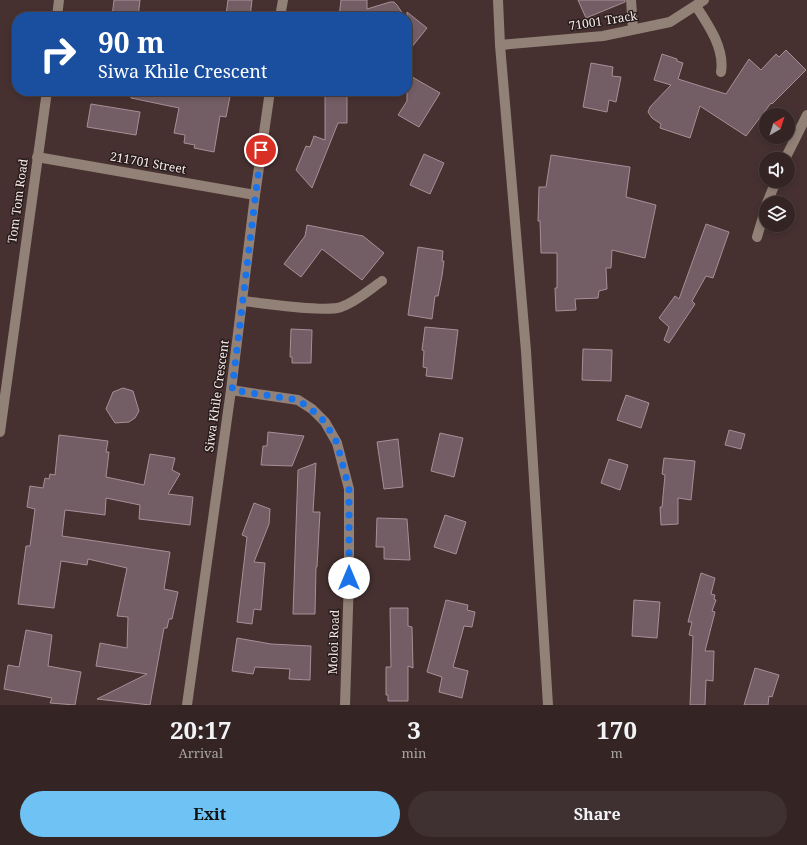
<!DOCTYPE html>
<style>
body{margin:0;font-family:"Noto Serif",serif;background:#3f3131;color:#f1f3f6;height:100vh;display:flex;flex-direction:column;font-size:15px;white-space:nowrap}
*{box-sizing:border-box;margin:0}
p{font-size:13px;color:#a9a5a6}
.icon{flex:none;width:22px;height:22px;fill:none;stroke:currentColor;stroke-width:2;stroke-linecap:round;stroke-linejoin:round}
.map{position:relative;height:705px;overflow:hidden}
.side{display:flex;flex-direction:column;background:#342524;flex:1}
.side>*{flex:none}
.guide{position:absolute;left:12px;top:12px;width:400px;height:84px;border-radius:16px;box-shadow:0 2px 6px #0003,0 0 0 1px #4e4241;background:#1a4fa0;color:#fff;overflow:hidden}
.needle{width:26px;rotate:39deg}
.buttons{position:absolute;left:759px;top:108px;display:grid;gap:8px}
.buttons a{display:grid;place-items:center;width:36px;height:36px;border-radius:50%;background:#342524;box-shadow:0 2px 6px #0003,0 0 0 1px #4e4241;font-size:20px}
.pin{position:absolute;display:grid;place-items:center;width:34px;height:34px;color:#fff;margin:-17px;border:2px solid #fff;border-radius:50%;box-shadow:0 1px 4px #0007}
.me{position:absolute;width:44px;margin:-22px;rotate:0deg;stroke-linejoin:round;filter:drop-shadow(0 0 3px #0008)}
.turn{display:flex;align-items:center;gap:14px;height:84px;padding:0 20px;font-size:18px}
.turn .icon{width:52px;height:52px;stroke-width:2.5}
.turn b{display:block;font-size:28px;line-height:34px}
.eta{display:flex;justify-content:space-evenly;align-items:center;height:68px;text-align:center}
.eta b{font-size:24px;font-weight:700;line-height:28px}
.action{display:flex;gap:8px;margin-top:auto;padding:8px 20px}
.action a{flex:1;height:46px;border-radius:24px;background:#6fc2f4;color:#111;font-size:16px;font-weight:700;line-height:46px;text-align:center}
.action a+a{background:#3f3131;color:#f1f3f6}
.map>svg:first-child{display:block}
.building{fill:#745e66;stroke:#a78f98}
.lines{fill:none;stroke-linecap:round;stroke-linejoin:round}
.minor{stroke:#928177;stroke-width:10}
.route{stroke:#1a73e8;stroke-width:7;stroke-dasharray:0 12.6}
.labels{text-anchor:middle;stroke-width:3;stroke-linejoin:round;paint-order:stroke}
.street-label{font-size:12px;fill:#f8e9e8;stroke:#261c1b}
</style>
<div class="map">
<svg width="807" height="705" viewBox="0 0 807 705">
<rect width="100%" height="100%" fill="#463130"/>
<g class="building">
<path d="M114,0H140L138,17H112Z"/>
<path d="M228,0H252L250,17L226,15Z"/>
<path d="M341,0H367V9L390,2H394L397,5L405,17H339Z"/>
<path d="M578,0H625V2L586,18Z"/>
<path d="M407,12L427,28L407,53Z"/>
<path d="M786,50L806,70L772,104L771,103L746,136L700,106L690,138L660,128L661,124L652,118L648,112L650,107L671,85L654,80L662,54L677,59V61L683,63L678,79L726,94L749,59L761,70L776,54L779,57Z"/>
<path d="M591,63L613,67L612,76L621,77L616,102L609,100L607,112L583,107Z"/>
<path d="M407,74L440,93L419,127L398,115L407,101Z"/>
<path d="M131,91H231L226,117L220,116L214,152L194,148L195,145L184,143L185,135L174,133L179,108L131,98Z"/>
<path d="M325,91H347V123H338L312,188L296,170L306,146L310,147L314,136L325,140Z"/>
<path d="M91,104L140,112L136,135L87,127Z"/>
<path d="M424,154L444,163L430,194L410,185Z"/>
<path d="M551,155L630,167L626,197L656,205L645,258L612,250L611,268H606L607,289L599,291L598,298L575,299L576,310L556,311L555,288H557V253H541L540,221H538L539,187H546Z"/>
<path d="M706,224L729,232L713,278L706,276L692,301L695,304L669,343L664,340L669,327L659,318L675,296L679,299Z"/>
<path d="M307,225L363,236L384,253L362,280L322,249L301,277L284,264L305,236Z"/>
<path d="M418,247L443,251L442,261H444L442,276L438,296H435L432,319L408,315Z"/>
<path d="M425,327L458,330L452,379L426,376L427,368L423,367L424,351L422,350Z"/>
<path d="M291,329L312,330L311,363H292V357H290Z"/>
<path d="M583,349L612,350L611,381L582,380Z"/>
<path d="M123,388L133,391L139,411L135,418L129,422L115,423L106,409L113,392Z"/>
<path d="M626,395L649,403L641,428L617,420Z"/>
<path d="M729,430L745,434L741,449L725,445Z"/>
<path d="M268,432L304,436L292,466L261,465L263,446H267Z"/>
<path d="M440,433L463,438L454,477L431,471Z"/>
<path d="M59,435L108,441L106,452H109L106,477L144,485L150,454L175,458L172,470L180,474L168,494L193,497L190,525L139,519L140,505L106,498L105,515L65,510L62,536L170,552L164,589L178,592L172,619H169L167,628H164L150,705L97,699L147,674L96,666L100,643L127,648L128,617L117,616L127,568L88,559L87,565L61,561L54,608L18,604L26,546H30L35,509L27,507L30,486L43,488L45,478L49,479L50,474L55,475Z"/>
<path d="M398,439L403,487L384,489L377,442Z"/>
<path d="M664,458L695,461L691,500L678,498V524L661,525L660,507H662L665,475L662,474Z"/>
<path d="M609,459L628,465L620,490L601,483Z"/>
<path d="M316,463L313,512H320L317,567H316L315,614H293L298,470Z"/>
<path d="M254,503L270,509L269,524L254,562L265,563L261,610L254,609L252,624L237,622L247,537L242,535Z"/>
<path d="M445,515L466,522L456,554L434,547Z"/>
<path d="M377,518L407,519L410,560L384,559V547H376Z"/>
<path d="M701,573L715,578L711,594L715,595L714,599L716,600L712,611L715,612L705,651H714L713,681L706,680L705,705H690L693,636L689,635L692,622H688Z"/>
<path d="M446,600L468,605L467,610L475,612L472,627L464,626L453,667L468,671L462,698L439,692L442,677L427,672Z"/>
<path d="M634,600L660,602L657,638L632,636Z"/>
<path d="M390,608H408V626L412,627L413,668L408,666V701H388V695H386V667H391Z"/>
<path d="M26,630L52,635L48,666L81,672L75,705L50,703L52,698L4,689L8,665L19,667Z"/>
<path d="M237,638L271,644L311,646L310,680L289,679L290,669L255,667L253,674L232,671Z"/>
<path d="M755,668L779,675L772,697L769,696L768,705H744Z"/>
</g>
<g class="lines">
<g class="minor">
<path d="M498,0L500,45L526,351L548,705"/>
<path d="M631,0L633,29"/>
<path d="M696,6C708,24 725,49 721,72"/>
<path d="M57,17L59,0"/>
<path d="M280,17L283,0"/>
<path d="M500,45L603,36L670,22L704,0"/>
<path d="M37,157L255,195"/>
<path d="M785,159L807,115"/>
<path d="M767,203L776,181"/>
<path d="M757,237L766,207"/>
<path d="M242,301C262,303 325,313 341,307C356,302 369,290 382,281"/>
<path d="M231,390L298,400L312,409L325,422L337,443L349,489V577L345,705"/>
<path d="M0,432L47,91"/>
<path d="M187,705L231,390L255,195L270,91"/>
</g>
</g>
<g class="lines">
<path class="route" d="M261,150L232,390L298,400L312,410L325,422L337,443L349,489V578"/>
</g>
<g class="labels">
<g class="street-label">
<text transform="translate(603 21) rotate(-9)" y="4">71001 Track</text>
<text transform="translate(148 163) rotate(10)" y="4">211701 Street</text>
<text transform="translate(18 201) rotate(-82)" y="4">Tom Tom Road</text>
<text transform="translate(217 396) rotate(-82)" y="4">Siwa Khile Crescent</text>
<text transform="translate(334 642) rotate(-88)" y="4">Moloi Road</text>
</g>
</g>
</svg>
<div class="buttons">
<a><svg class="needle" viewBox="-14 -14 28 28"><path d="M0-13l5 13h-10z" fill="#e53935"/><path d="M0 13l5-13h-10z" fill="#a9a5a6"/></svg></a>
<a><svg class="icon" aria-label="sound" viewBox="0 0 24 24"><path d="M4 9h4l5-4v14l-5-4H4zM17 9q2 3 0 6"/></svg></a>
<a><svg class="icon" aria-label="layers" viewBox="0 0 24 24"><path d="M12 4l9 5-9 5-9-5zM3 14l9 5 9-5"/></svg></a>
</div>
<div class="pin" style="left:261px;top:150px;background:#d93025"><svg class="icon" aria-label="arrive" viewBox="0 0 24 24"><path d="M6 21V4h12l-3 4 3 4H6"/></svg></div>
<svg class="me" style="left:349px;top:578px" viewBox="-20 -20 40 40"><circle r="19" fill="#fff"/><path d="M0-13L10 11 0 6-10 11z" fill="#1a73e8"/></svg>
<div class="guide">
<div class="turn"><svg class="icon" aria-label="right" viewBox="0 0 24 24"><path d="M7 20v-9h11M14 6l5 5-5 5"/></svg><div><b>90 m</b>Siwa Khile Crescent</div></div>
</div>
</div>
<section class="side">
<div class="eta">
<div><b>20:17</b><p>Arrival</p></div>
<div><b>3</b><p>min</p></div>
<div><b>170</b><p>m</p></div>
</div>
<div class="action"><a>Exit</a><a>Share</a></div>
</section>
